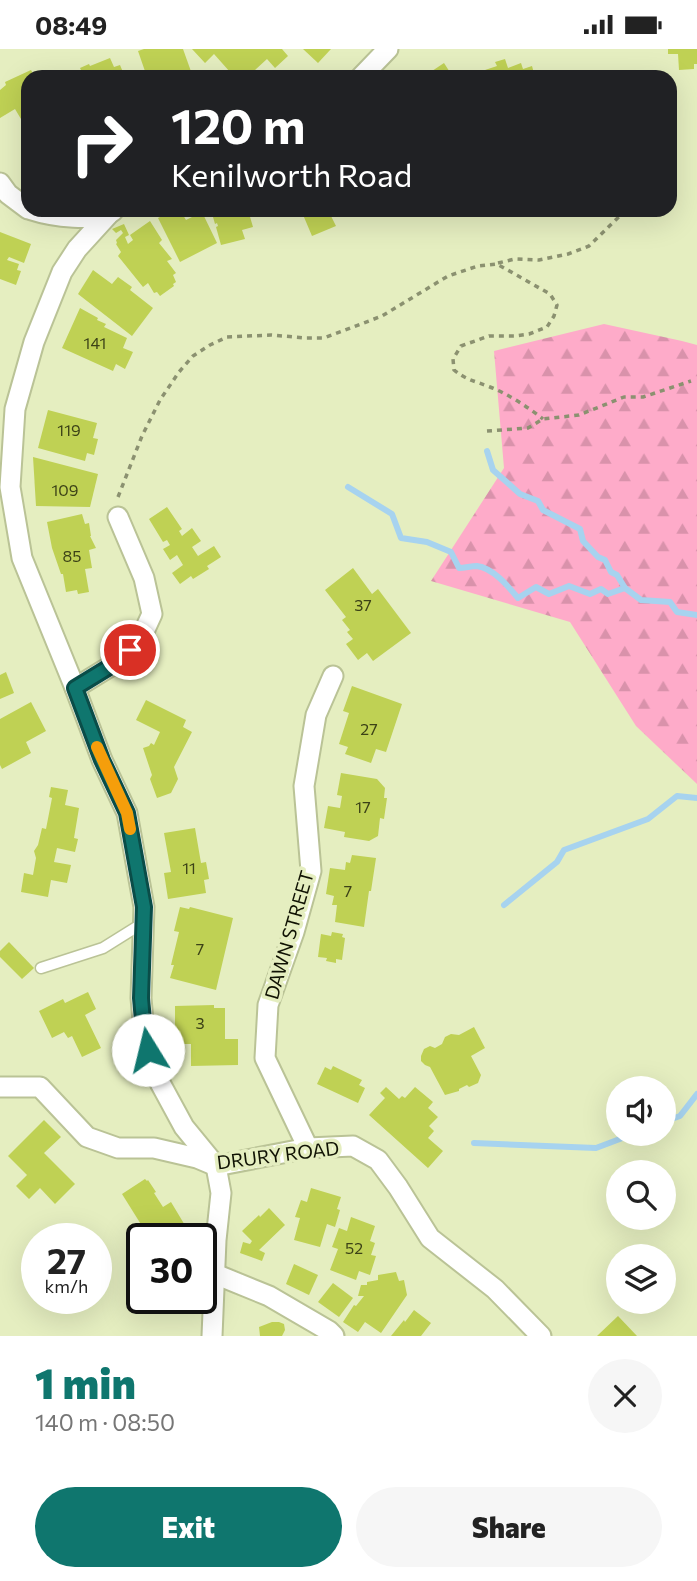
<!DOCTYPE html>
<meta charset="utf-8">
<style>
body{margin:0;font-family:Commissioner,sans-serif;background:#f6f6f6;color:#222;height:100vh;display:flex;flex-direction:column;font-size:26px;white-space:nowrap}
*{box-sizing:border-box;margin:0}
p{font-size:23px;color:#767676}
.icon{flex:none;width:38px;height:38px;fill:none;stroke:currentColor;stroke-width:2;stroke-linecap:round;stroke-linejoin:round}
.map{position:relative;height:1287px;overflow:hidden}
.side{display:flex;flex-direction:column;background:#fff;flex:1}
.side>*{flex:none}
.guide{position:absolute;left:21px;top:21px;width:656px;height:147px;border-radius:21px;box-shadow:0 7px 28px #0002;background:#202124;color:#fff;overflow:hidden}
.controls{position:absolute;left:606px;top:1027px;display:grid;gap:14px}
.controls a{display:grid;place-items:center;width:70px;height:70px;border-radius:50%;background:#fff;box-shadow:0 7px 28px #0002;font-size:35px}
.speed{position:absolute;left:21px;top:1174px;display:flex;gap:14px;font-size:35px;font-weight:700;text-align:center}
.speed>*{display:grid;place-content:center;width:91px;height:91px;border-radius:50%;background:#fff;box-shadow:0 7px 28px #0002;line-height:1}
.speed small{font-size:18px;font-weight:400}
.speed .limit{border:4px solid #111;border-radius:10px;background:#fff;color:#111}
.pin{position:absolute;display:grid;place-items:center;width:60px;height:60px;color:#fff;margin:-30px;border:4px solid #fff;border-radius:50%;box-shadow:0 2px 7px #0007}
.me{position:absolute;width:77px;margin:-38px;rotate:351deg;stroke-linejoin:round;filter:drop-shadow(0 0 5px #0008)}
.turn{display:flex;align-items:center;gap:24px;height:147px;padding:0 35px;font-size:32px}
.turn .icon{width:91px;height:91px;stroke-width:2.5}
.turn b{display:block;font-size:49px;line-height:60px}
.round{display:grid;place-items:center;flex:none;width:74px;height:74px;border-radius:37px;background:#f6f6f6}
.summary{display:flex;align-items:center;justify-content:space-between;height:119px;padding:0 35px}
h1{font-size:42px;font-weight:800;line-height:52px;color:#0f766e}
.cta{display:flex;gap:14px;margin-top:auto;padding:14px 35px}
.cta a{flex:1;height:80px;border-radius:42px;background:#0f766e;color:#fff;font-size:28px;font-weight:800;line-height:80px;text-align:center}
.cta a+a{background:#f6f6f6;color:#222}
.status{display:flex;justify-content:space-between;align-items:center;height:49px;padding:0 35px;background:#fff;direction:ltr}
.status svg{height:19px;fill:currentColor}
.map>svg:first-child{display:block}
.forest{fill:url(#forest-firs)}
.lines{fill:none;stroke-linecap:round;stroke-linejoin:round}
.stream{stroke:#a7d3ef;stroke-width:6}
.building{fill:#bfd154}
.service-casing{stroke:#bac396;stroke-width:13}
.minor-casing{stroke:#bac396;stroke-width:23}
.path{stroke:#8b9170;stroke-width:3.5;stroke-dasharray:5 5;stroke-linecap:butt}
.service{stroke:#fff;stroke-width:10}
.minor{stroke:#fff;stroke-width:19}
.route-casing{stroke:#0a4d48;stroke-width:18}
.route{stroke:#0f766e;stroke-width:12}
.slow{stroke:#f59e0b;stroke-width:12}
.labels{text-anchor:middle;stroke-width:7;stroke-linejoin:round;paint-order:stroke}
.number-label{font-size:16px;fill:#3c4217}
.street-label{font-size:19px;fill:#101203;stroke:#e5eec0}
</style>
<div class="status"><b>08:49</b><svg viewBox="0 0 49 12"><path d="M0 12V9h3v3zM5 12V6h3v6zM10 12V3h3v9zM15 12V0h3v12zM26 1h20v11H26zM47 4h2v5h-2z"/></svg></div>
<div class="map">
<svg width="697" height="1287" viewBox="0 0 697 1287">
<defs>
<pattern id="forest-firs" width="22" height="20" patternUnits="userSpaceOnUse" patternTransform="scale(1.75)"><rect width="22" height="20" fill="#feabc9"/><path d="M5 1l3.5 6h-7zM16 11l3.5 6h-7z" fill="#d992ab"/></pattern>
</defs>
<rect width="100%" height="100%" fill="#e5eec0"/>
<path class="forest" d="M604,275L682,292L697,296V735L636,677L570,573L431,532L504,419L494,302Z"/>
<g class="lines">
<g class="stream">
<path d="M487,402L493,421L520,445L538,452L543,461L580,480L583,492L598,508L605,511L611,523L617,526L625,539"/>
<path d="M348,438L392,465L401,489L427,493L451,503L459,519C465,519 471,517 477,517C493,519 508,537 518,549L536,538L549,545L569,537L590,545L601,540L608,545L625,539L641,551L670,553L677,563L697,566"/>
<path d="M504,856L557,813L564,801L648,770L677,747L697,749"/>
<path d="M663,1073L680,1067L697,1045"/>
<path d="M474,1094L596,1099L633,1085"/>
</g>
</g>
<g class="building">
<path d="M144,0H183L193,28H147L138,2Z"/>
<path d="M192,0H282L288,7L275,19L267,10L255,21L261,28H229L227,26L230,23L214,5L205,14Z"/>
<path d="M303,0H331L318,14Z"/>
<path d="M668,0H697V15H694V20L679,21L678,5H668Z"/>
<path d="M110,9L114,18L120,16L125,28H58L68,24V26L81,21L80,19L89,15L90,17Z"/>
<path d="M505,10L508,19L521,14L523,20L532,17L535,28H481L479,23L497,17L495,13Z"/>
<path d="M444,14L453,28H423Z"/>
<path d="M31,21L35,28H28V72L26,68L21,70L15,60L0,69V41L6,36L5,33Z"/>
<path d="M174,161H180L186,171L202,163L217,194L180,213L158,169Z"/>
<path d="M211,161H248L253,178L242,181L245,190L221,196L216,178L218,177L217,174L215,175Z"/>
<path d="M301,161H334L337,165L331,167L336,177L312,187Z"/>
<path d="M150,172L162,191L159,194L172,210L167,212L176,224L173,226L176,233L173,235L174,237L160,247L157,243L154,244L148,234L143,238L118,207L121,203L116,195L117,194L116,191L123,184L121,181L116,184L112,180L124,175L129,186L125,188L128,195L133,191L130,186Z"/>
<path d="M0,183L31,195L24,214L9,208L7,211L19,215L17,221L21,222L16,236L0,230Z"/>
<path d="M93,221L112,235L118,228L132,238L130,241L153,259L132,287L78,245Z"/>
<path d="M80,259L98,269L97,271L106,275L104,278L127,289L123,299L133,303L125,320L116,315L113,322L62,299Z"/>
<path d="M48,361L97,374L93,389L98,390L94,406L87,404L85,412L38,399Z"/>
<path d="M33,408L98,425L90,458L36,457Z"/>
<path d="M167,458L182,480L179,482L182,487L192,479L201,492L192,498L198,507L214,497L221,508L207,517L209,520L193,530L191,527L180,535L172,524L183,516L177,506L170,511L163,500L170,496L167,491L163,493L149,470Z"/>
<path d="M82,465L85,475L89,474L91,487H90L96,499L89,501L92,519L85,520L89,543L78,545L77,541L66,543L63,525H61L52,499L47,473Z"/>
<path d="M353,519L372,545L378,540L411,584L373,612L367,604L358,611L346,595L353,590L347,583L350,581L342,571L346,568L325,541Z"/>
<path d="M6,623L14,644L0,650V626Z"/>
<path d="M352,637L402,655L386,703L376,700L371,714L345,705L348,698L339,695L349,664L343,662Z"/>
<path d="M146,651L186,671L183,678L192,683L174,718L178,730L171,744L157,749L150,730L152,726L143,699L149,697L151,694L154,696L160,683L136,671Z"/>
<path d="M31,653L46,682L26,693L31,704L2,720L0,716V670Z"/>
<path d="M341,724L377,730L385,739L384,749H387L384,770L380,769L378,787L369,792L344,788L345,783L324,779L328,757L340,759L342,747L337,746Z"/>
<path d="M51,738L68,741L65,756L79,759L74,789L78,790L75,803L57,799L54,813L71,816L67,834L51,831L48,848L21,843L24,824L33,826L36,809L34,802L38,796L42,779L46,780L52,749L49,748Z"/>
<path d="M195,779L201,814L206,813L209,830L204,831L206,844L168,850L164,824L171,823L164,784Z"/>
<path d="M352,806L376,809L371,842H369L364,878L335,873L337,856H332L334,847L326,845L330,819L345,821L346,813L350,814Z"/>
<path d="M180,858L189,860L190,858L233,869L216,941L170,929L174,916H171L179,883L174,882Z"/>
<path d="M332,883L343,885L342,888L345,889L342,911L336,910V914L326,912L327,909L318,908L321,885L331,887Z"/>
<path d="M9,893L34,919L22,930L0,908V902Z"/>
<path d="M88,943L96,960L85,966L101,999L82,1008L72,987L68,989L64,983L52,989L39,962L63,950L65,954Z"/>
<path d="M214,956V959H225V990H238V1016L191,1017V995H175V957Z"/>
<path d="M474,978L485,999L471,1007L481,1026L478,1034L469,1038L467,1036L459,1040V1042L445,1046L430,1018L425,1016L421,1012V1007L424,1000L430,997L435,999L442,995L445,988L451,985L459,986Z"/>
<path d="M333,1017L362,1031L359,1036L365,1039L358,1054L317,1035L325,1018L331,1021Z"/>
<path d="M386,1038L399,1050L402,1047L405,1049L415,1038L433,1053L428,1059L438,1068L429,1077L434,1082L428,1089L443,1102L428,1119L369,1066L385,1049L380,1044Z"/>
<path d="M44,1071L61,1088L44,1104L75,1135L55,1155L40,1139L29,1150L16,1137L27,1126L8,1107Z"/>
<path d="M145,1130L147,1132L148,1131L156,1143L154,1144L163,1158L171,1153L189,1183L177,1190H168L160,1177L147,1185L122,1145Z"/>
<path d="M311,1139L341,1148L337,1160L340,1161L335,1178L327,1175L320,1198L294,1191L300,1169L295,1168L301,1151L307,1153Z"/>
<path d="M269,1159L285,1176L259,1201L265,1204L262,1212L240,1204L243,1193L250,1195L252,1192L242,1182L259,1166L260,1168Z"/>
<path d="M351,1168L375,1177L370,1192L375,1194L371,1206L376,1207L370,1226L359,1222L356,1231L330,1221L338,1200L332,1198L339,1179L347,1182Z"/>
<path d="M294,1215L318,1226L309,1246L286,1235Z"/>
<path d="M396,1223L399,1232L404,1231L407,1246L381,1284L365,1273L358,1283L343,1273L354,1256L356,1257L364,1247H358L361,1236H367V1233L378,1231V1226Z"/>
<path d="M333,1234L353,1249L339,1268L318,1253Z"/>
<path d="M414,1261L431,1274L421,1287H391L404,1271L405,1273Z"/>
<path d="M618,1267L637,1287H597Z"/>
<path d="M272,1273H279L284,1275L285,1281L282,1287H260L259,1278Z"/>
</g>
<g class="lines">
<defs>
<path id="service" d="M41,919L103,899L143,874"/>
<g id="minor">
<path d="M361,28L388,0"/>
<path d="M0,134L8,145L28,160"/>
<path d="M32,161C50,167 98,174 113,162"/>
<path d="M108,166L77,200L62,223L34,293L15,360L10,438L22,509L75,639L102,711L127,764L144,858L141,949L144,983L152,1019L184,1078L216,1117L221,1144L216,1191L212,1287"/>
<path d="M75,639L119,612L141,589L152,565L144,529L118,468"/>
<path d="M0,1038H40L87,1088L118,1099H154L197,1109L216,1117L308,1099L353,1097L378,1111L398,1138L430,1189L495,1240L541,1287"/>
<path d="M308,1099L265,1009L268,956L294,883L311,822L304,737L316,666L333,627"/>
<path d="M215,1225L269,1247L329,1282L334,1287"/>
</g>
</defs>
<use href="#service" class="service-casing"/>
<use href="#minor" class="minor-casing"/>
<g class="path">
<path d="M498,214L515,210L539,211L568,205L589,197L626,161"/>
<path d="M487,382L528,379L543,370L579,366L624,348H643L691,332"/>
<path d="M118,448L142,387L160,351L179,323L193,307L210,296L227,288L271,286L306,289H324L382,267L448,227L478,217L497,215L550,245L557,256L554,267L547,278L529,285L515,287H489L461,297L453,310L454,321C466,331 475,332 490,338C508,345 528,358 543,370"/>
</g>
<use href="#service" class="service"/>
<use href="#minor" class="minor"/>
</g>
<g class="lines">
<defs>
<path id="route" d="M130,601L119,612L75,639L102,711L127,764L144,858L141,949L144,983L148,1001"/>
</defs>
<use href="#route" class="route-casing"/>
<use href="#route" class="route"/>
<path class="slow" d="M97,698L127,764L130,780"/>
</g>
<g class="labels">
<g class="number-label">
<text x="95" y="300">141</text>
<text x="69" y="387">119</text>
<text x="65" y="447">109</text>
<text x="72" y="513">85</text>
<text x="363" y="562">37</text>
<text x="369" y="686">27</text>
<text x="363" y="764">17</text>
<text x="189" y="825">11</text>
<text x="348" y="848">7</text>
<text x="200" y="906">7</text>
<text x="200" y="980">3</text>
<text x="354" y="1205">52</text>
</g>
<g class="street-label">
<text transform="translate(289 886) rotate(-74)" y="7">DAWN STREET</text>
<text transform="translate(278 1106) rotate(-7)" y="7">DRURY ROAD</text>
</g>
</g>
</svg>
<div class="controls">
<a><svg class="icon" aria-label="sound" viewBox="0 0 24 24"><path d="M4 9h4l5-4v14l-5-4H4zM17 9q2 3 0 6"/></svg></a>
<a><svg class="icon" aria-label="search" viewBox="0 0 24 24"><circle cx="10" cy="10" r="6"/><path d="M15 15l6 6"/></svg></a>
<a><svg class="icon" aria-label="layers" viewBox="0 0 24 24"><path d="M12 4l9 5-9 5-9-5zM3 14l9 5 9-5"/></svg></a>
</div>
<div class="speed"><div>27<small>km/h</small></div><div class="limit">30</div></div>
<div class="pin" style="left:130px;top:601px;background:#d93025"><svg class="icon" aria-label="arrive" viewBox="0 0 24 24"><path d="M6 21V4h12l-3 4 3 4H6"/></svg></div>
<svg class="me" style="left:148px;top:1001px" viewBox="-20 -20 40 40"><circle r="19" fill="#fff"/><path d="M0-13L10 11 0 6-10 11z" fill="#0f766e"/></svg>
<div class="guide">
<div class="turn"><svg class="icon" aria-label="right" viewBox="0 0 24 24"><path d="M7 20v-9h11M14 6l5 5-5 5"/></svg><div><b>120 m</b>Kenilworth Road</div></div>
</div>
</div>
<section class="side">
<div class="summary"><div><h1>1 min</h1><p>140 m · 08:50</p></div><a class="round"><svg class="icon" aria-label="close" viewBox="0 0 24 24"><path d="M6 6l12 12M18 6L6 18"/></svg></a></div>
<div class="cta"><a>Exit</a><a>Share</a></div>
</section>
